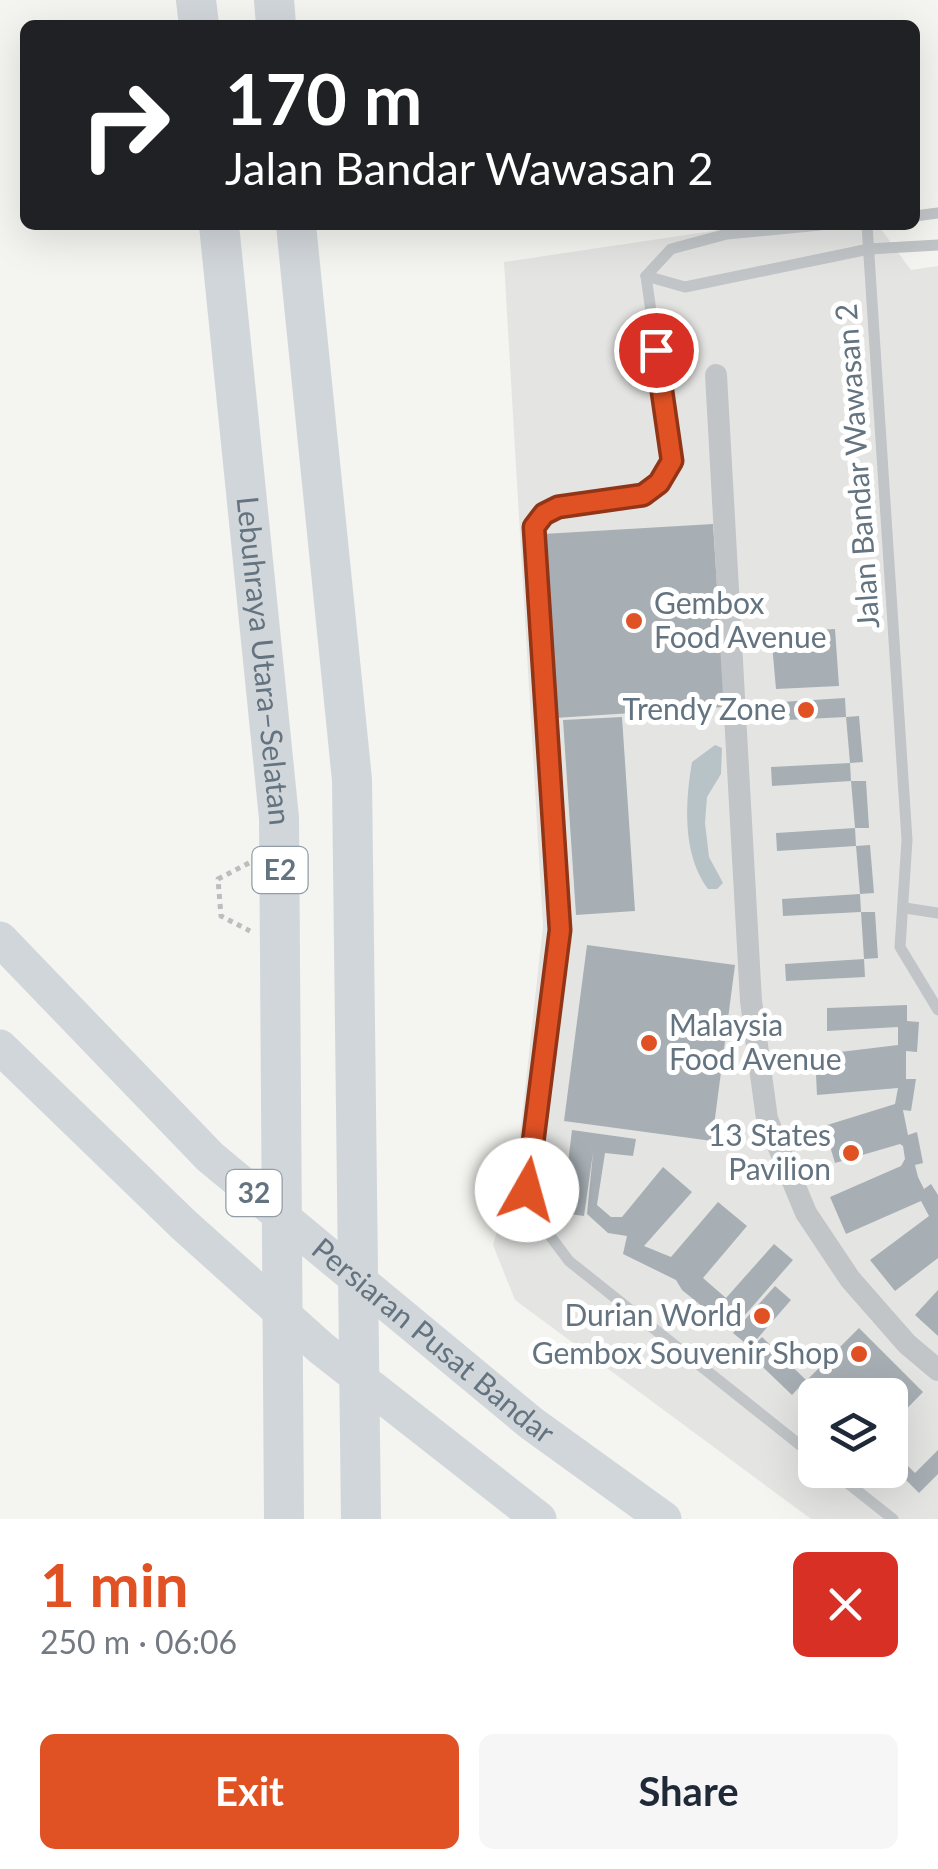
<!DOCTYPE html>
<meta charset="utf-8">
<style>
body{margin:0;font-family:Lato,sans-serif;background:#f6f6f7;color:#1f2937;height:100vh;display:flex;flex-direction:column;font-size:38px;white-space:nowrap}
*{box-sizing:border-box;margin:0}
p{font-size:32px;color:#747a83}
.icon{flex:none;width:55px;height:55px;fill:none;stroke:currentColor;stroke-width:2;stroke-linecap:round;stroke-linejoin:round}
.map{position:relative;height:1519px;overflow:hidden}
.sheet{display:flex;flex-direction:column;background:#fff;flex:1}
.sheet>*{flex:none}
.guide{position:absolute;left:20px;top:20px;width:900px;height:210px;border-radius:15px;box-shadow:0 10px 40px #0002;background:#202124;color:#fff;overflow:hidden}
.fabs{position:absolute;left:798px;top:1378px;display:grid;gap:20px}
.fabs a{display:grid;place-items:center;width:110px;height:110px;border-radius:15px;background:#fff;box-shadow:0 10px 40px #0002;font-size:50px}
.pin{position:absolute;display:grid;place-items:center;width:85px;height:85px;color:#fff;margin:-42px;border:5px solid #fff;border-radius:50%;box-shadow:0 2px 10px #0007}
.me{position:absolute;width:110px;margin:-55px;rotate:7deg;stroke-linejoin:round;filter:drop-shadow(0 0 8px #0008)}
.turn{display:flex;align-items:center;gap:35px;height:210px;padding:0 40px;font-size:45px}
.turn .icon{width:130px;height:130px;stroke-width:2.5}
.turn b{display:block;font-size:70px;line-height:85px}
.round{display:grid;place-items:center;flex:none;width:105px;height:105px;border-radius:15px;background:#f6f6f7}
.overview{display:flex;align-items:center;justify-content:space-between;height:170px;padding:0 40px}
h1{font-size:60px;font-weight:700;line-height:75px;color:#e05124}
.primary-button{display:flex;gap:20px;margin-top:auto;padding:20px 40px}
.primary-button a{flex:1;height:115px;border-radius:15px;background:#e05124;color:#fff;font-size:40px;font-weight:700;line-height:115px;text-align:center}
.primary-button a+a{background:#f6f6f7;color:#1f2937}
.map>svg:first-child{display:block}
.built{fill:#e4e5e3;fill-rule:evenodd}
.water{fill:#b8c3c7}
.building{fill:#a7afb4}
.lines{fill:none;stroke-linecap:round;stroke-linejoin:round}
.path{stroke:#bbbdbf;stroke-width:5;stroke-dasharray:5 5;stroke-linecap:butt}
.lane{stroke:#c1c5c8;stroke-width:11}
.street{stroke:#c1c5c8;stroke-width:22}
.primary{stroke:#d1d6da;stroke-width:35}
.highway{stroke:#d1d6da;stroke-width:40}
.route-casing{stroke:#923517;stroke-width:25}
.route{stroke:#e05124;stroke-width:18}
.poi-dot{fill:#e05124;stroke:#fff;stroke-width:4}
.labels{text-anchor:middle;stroke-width:10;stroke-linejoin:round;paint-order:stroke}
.shield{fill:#fff;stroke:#929da6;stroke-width:2.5}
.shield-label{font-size:28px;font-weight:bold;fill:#637380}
.street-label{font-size:30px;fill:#637380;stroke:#fff}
.poi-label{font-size:30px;fill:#637380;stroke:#fff;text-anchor:end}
</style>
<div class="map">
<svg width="938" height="1519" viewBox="0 0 938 1519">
<rect width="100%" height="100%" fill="#f4f4f0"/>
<path class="built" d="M753,225H878L911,270L938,266V1519H811L515,1300L493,1245L518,1154L543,926L504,262ZM815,1395H890V1470H815Z"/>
<path class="water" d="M715,745L722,748L721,774L707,797L705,823L709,857L723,883L717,889H708C682,854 685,802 692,762Z"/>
<g class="building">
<path d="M713,524L725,707L555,718L543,534Z"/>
<path d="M835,629L839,686L776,689L771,633Z"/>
<path d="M845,698L846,717L859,716L863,762L850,763L846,717L767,721L765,703Z"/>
<path d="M622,717L635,911L576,915L563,720Z"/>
<path d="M850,763L851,781L772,786L771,767Z"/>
<path d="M851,781H866L869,828H855L856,846L870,845L874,893L860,894L856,846L777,851L776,833L855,828Z"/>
<path d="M860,894L861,912H875L878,958L864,959L861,912L783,916L782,899Z"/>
<path d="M587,945L735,965L712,1141L564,1121Z"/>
<path d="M864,959L865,977L786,981L785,964Z"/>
<path d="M907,1005V1021L919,1022L917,1052L906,1051V1079H916L911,1111L903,1110L908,1135L917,1132L923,1163L915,1165L918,1177L924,1189L931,1184L938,1195V1258L895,1291L870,1260L929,1216L921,1201L846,1234L830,1197L901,1166L905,1159L903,1146L900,1144L835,1163L824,1126L895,1104L898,1088L817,1095L815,1055L898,1045V1027L827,1031V1008Z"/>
<path d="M572,1130L636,1139L633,1156L605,1153L597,1205L611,1217H622L663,1167L692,1192L644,1246L671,1257L718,1202L747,1226L703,1278L726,1298L774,1244L793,1260L738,1323L714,1316L682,1290L676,1280L623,1254L627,1236L608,1233L587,1214L593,1153L584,1216L562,1213Z"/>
<path d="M775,1286L791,1300L750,1347L733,1333Z"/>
<path d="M938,1290V1336L915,1315Z"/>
<path d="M859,1328L923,1392L890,1426V1395H822L807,1380Z"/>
<path d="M762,1337L806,1380L792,1395L747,1352Z"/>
<path d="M890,1448L915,1473L938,1450V1474L919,1493L890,1464Z"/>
</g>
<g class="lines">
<path class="path" d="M249,863L218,879L221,916L250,931"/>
<g class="lane">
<path d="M915,216L938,213"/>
<path d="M867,225L907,840L900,947L938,1010"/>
<path d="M646,276L672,461C668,467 664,476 659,482C630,517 565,485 534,527L560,931L527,1189L542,1225L569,1261L815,1457"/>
<path d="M646,276L685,287L869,249L938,245"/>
<path d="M646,276L671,249L727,234L820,225"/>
<path d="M905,908L938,913"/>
<path d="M831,1470L893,1519"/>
</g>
<path class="street" d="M716,375L751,1001L767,1119L806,1213L850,1279L907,1344L938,1370"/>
<g class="primary">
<path id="s1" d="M0,939L210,1157L531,1423L664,1519"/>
<path d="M0,1047L184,1225L321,1348L539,1519"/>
</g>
<g class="highway">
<path d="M196,0L199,25"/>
<path d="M274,0L276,25"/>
<path id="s2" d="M219,225L279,818L284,1519"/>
<path d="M296,225L352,780L361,1519"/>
</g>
</g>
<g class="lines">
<defs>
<path id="route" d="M527,1190L560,930L534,527L544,514L558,507L643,495L659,483L672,461L656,350"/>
</defs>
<use href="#route" class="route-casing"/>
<use href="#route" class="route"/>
</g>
<g class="poi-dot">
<circle cx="634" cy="621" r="10"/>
<circle cx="806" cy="710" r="10"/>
<circle cx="649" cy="1043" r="10"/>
<circle cx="851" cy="1153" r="10"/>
<circle cx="762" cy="1316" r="10"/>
<circle cx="859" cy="1354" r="10"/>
</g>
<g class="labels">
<g class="shield">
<rect x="252.5" y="847" width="55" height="46" rx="8"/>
<rect x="226.5" y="1170" width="55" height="46" rx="8"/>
</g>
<g class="shield-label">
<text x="280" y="880">E2</text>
<text x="254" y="1203">32</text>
</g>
<g class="street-label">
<text transform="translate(858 466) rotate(-94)" y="10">Jalan Bandar Wawasan 2</text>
<text dy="10" stroke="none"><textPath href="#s2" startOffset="438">Lebuhraya Utara–Selatan</textPath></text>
<text dy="10" stroke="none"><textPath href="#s1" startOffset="592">Persiaran Pusat Bandar</textPath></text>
</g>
<g class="poi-label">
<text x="654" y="614" text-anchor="start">Gembox<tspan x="654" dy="34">Food Avenue</tspan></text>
<text x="786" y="720">Trendy Zone</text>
<text x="669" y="1036" text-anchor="start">Malaysia<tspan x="669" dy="34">Food Avenue</tspan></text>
<text x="831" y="1146">13 States<tspan x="831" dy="34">Pavilion</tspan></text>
<text x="742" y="1326">Durian World</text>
<text x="839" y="1364">Gembox Souvenir Shop</text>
</g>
</g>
</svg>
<div class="fabs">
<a><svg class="icon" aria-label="layers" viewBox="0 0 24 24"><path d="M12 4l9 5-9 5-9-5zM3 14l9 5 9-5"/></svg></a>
</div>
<div class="pin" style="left:656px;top:350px;background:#d93025"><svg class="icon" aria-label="arrive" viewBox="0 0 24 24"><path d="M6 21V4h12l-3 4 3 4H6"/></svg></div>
<svg class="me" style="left:527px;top:1190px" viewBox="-20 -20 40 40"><circle r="19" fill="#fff"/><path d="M0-13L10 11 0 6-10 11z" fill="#e05124"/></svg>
<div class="guide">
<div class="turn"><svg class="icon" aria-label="right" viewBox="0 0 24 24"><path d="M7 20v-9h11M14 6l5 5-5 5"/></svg><div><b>170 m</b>Jalan Bandar Wawasan 2</div></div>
</div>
</div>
<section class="sheet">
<div class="overview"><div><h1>1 min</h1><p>250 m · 06:06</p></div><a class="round" style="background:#d93025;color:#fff"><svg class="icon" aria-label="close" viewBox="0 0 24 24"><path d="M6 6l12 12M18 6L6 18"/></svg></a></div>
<div class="primary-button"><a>Exit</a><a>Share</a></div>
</section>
